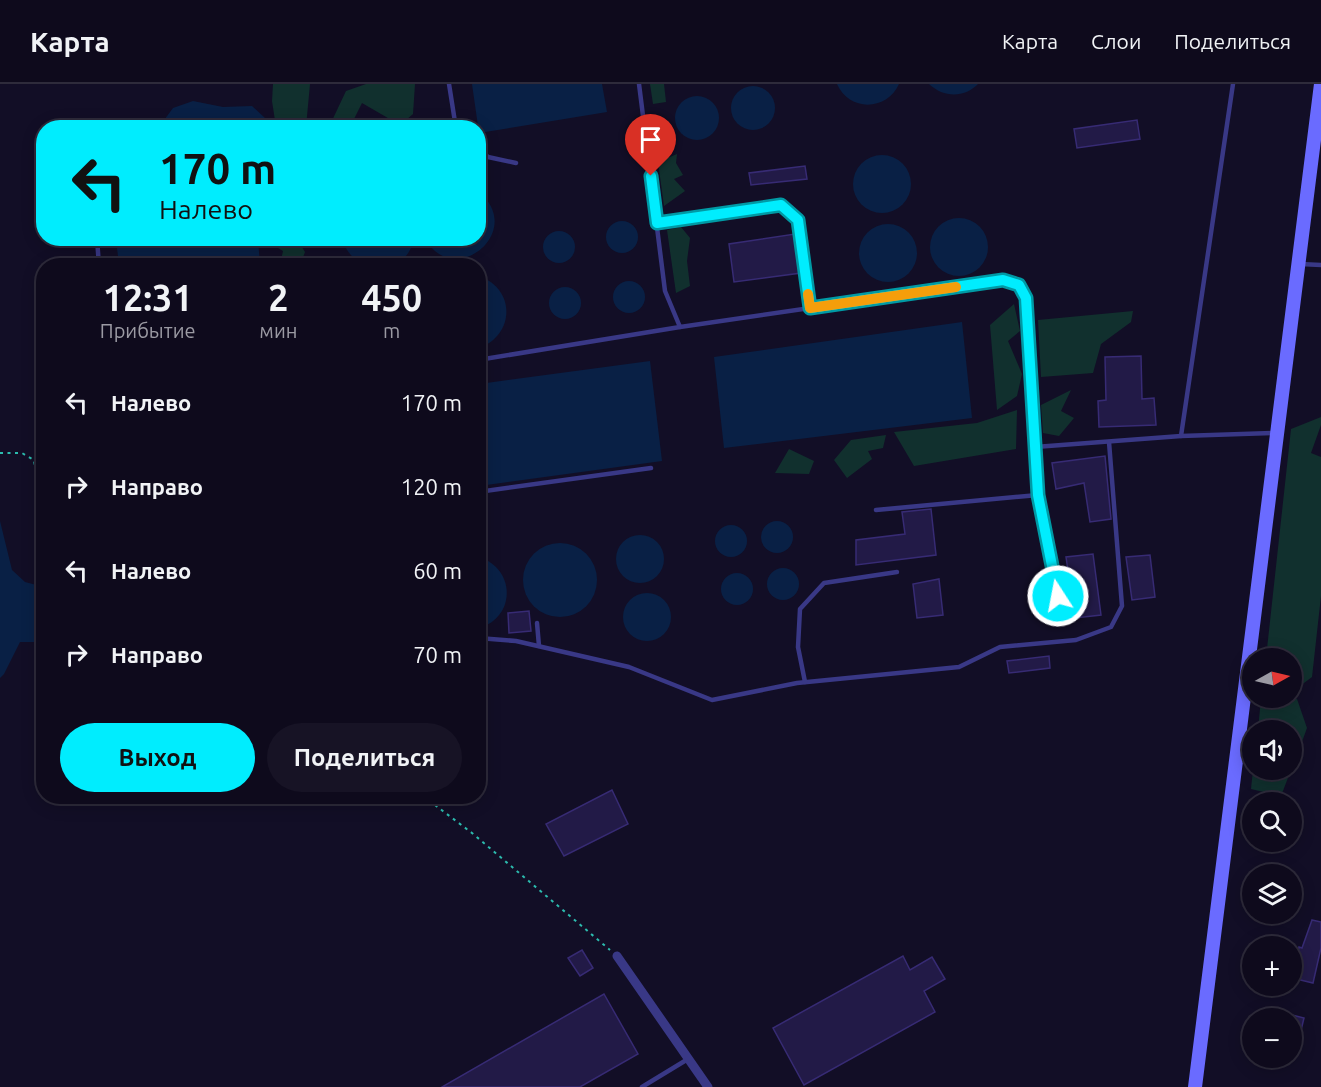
<!DOCTYPE html>
<html lang="ru">
<meta charset="utf-8">
<style>
body{margin:0;font-family:Ubuntu,sans-serif;background:#171325;color:#f1f3f6;height:100vh;display:flex;flex-direction:column;font-size:22px;white-space:nowrap}
*{box-sizing:border-box;margin:0}
p{font-size:20px;color:#9b9aa3}
.icon{flex:none;width:33px;height:33px;fill:none;stroke:currentColor;stroke-width:2;stroke-linecap:round;stroke-linejoin:round}
.map{position:relative;flex:1;overflow:hidden}
.sheet{position:absolute;left:36px;top:174px;width:450px;height:546px;display:flex;flex-direction:column;background:#0e0a1c;border-radius:24px;box-shadow:0 3px 15px #0003,0 0 0 2px #2e2b3b}
.sheet>*{flex:none}
.guide{position:absolute;left:36px;top:36px;width:450px;height:126px;border-radius:24px;box-shadow:0 3px 15px #0003,0 0 0 2px #2e2b3b;background:#00edfe;color:#111;overflow:hidden}
.needle{width:39px;rotate:82deg}
.controls{position:absolute;left:1242px;top:564px;display:grid;gap:12px}
.controls a{display:grid;place-items:center;width:60px;height:60px;border-radius:50%;background:#0e0a1c;box-shadow:0 3px 15px #0003,0 0 0 2px #2e2b3b;font-size:30px}
.pin{position:absolute;display:grid;place-items:center;width:51px;height:51px;color:#fff;margin:-62px -26px;border-radius:50% 50% 50% 0;rotate:-45deg;box-shadow:0 0 6px #0007}
.pin .icon{rotate:45deg}
.me{position:absolute;width:66px;margin:-33px;rotate:349deg;stroke-linejoin:round;filter:drop-shadow(0 0 4px #0008)}
.turn{display:flex;align-items:center;gap:21px;height:126px;padding:0 24px;font-size:27px}
.turn .icon{width:78px;height:78px;stroke-width:2.5}
.turn b{display:block;font-size:42px;line-height:51px}
.eta{display:flex;justify-content:space-evenly;align-items:center;height:102px;text-align:center}
.eta b{font-size:36px;font-weight:700;line-height:42px}
.button{display:flex;gap:12px;margin-top:auto;padding:12px 24px}
.button a{flex:1;height:69px;border-radius:36px;background:#00edfe;color:#111;font-size:24px;font-weight:700;line-height:69px;text-align:center}
.button a+a{background:#171325;color:#f1f3f6}
ul{padding:0;list-style:none}
li{display:flex;align-items:center;gap:18px;height:84px;padding:0 24px}
li div{flex:1}
li b{display:block;font-size:22px}
li em{font-style:normal}
header{display:flex;align-items:center;gap:36px;box-sizing:border-box;height:84px;padding:0 30px;background:#0e0a1c;border-bottom:2px solid #2e2b3b}
header strong{font-size:28px}
nav{display:flex;gap:33px;margin-inline-start:auto;font-size:21px}
.map>svg:first-child{display:block}
.green{fill:#11302e}
.water{fill:#092045}
.building{fill:#221a47;stroke:#372b74;stroke-width:1.5}
.lines{fill:none;stroke-linecap:round;stroke-linejoin:round}
.path{stroke:#2cbbae;stroke-width:2;stroke-dasharray:3 4.5;stroke-linecap:butt}
.lane{stroke:#393886;stroke-width:4.5}
.street{stroke:#393886;stroke-width:9}
.secondary{stroke:#6a6bff;stroke-width:14}
.route-casing{stroke:#009aa5;stroke-width:15}
.route{stroke:#00edfe;stroke-width:10}
.slow{stroke:#f59e0b;stroke-width:10}
</style>
<header>
<strong>Карта</strong>
<nav><a>Карта</a><a>Слои</a><a>Поделиться</a></nav>
</header>
<div class="map">
<svg width="1321" height="1003" viewBox="0 0 1321 1003">
<rect width="100%" height="100%" fill="#120e26"/>
<g class="green">
<path d="M273,0H310L306,43H276L272,17Z"/>
<path d="M366,0H415L413,30L400,41L362,19L350,43H329L346,7Z"/>
<path d="M650,0H664L666,18L653,20Z"/>
<path d="M677,70L676,79L683,91L674,95L685,107L664,122L658,78Z"/>
<path d="M681,143L690,154L687,177L690,202L676,209L667,146Z"/>
<path d="M268,155H297L305,168L300,181H280L283,167L268,158Z"/>
<path d="M1014,220L1020,247L1008,257L1022,290L1017,312L997,326L990,241Z"/>
<path d="M1133,227L1131,238L1101,260L1093,289L1041,293L1038,236Z"/>
<path d="M1071,306L1061,327L1074,334L1059,352L1043,349L1041,321Z"/>
<path d="M1017,326L1016,365L914,382L894,348L977,339Z"/>
<path d="M1321,333V341L1311,369L1321,373V512L1312,593L1292,608V574H1266L1291,345Z"/>
<path d="M886,351L883,364L868,367L872,375L847,394L834,376L851,356Z"/>
<path d="M789,365L814,377L809,390L775,389Z"/>
<path d="M1261,614H1283L1280,617L1297,615L1307,644L1292,685V646H1258Z"/>
<path d="M1253,686H1291L1281,712L1251,705Z"/>
</g>
<g class="water">
<path d="M472,0H602L607,28L479,49Z"/>
<path d="M837,0H899C887,27 849,28 837,0Z"/>
<path d="M929,0H978C964,14 944,14 929,0Z"/>
<circle cx="753" cy="24" r="22"/>
<circle cx="697" cy="34" r="22"/>
<path d="M193,17L223,23L252,22L265,34V43H159L173,24Z"/>
<circle cx="882" cy="100" r="29"/>
<path d="M479,108C526,147 455,206 425,155L478,154Z"/>
<circle cx="959" cy="163" r="29"/>
<circle cx="622" cy="153" r="16"/>
<circle cx="888" cy="169" r="29"/>
<circle cx="559" cy="163" r="16"/>
<path d="M116,155H258L260,181H119Z"/>
<path d="M342,155V154L414,155C407,183 389,182 365,181C353,176 346,167 342,155Z"/>
<path d="M479,192C516,205 515,251 479,264Z"/>
<circle cx="629" cy="213" r="16"/>
<circle cx="565" cy="219" r="16"/>
<path d="M962,238L972,334L724,364L714,273Z"/>
<path d="M650,277L662,377L479,402V300Z"/>
<circle cx="777" cy="453" r="16"/>
<path d="M0,437L12,486L25,498L44,503L43,558H20L4,590L0,594Z"/>
<circle cx="731" cy="457" r="16"/>
<circle cx="640" cy="475" r="24"/>
<circle cx="560" cy="496" r="37"/>
<path d="M479,473C516,485 516,533 479,544Z"/>
<circle cx="783" cy="500" r="16"/>
<circle cx="737" cy="505" r="16"/>
<circle cx="647" cy="533" r="24"/>
</g>
<g class="building">
<path d="M1137,36L1140,55L1077,64L1074,45Z"/>
<path d="M805,82L807,95L751,101L749,89Z"/>
<path d="M795,150L801,189L734,198L729,160Z"/>
<path d="M1141,272L1142,315L1154,314L1156,341L1099,343L1098,317L1106,316L1105,273Z"/>
<path d="M1105,372L1111,435L1090,438L1084,399L1056,405L1052,379Z"/>
<path d="M931,425L936,471L856,481V456L905,450L902,428Z"/>
<path d="M1093,470L1101,531L1075,534L1066,473Z"/>
<path d="M1150,471L1155,513L1132,516L1126,473Z"/>
<path d="M939,495L943,531L917,534L913,500Z"/>
<path d="M529,527L531,547L509,549L508,529Z"/>
<path d="M1049,572L1050,584L1009,589L1007,577Z"/>
<path d="M612,706L628,740L564,772L546,740Z"/>
<path d="M1312,836L1321,838V864L1313,899L1292,894L1299,863L1302,864Z"/>
<path d="M582,866L593,884L580,892L568,874Z"/>
<path d="M903,872L910,886L932,873L945,895L924,907L935,928L804,1001L773,944Z"/>
<path d="M604,910L638,970L580,1003H442Z"/>
<path d="M1292,931L1304,934L1295,971H1292Z"/>
</g>
<g class="lines">
<g class="path">
<path d="M0,369H22L34,376L39,410L44,419"/>
<path d="M423,712L472,749L610,866"/>
</g>
<g class="lane">
<path d="M449,0L455,38L460,44"/>
<path d="M639,0L665,207L680,243L1003,196L1019,201L1026,214L1038,411L1061,532"/>
<path d="M478,63L488,73L516,79"/>
<path d="M656,139L781,121L798,136L810,224"/>
<path d="M97,154L99,182"/>
<path d="M1300,180L1321,181"/>
<path d="M478,276L680,243"/>
<path d="M1181,352L1233,0"/>
<path d="M1035,363L1181,352L1274,349"/>
<path d="M478,408L651,384"/>
<path d="M876,426L1038,411"/>
<path d="M537,539L539,562"/>
<path d="M478,554L516,557L629,583L712,616L797,599L959,583L1000,563L1076,556L1111,543L1122,522L1109,358"/>
<path d="M805,598L798,563L800,525L824,499L897,488"/>
<path d="M642,1003L688,975"/>
</g>
<path class="street" d="M617,872L708,1003"/>
<path class="secondary" d="M1195,1003L1321,0"/>
</g>
<g class="lines">
<defs>
<path id="route" d="M651,92L657,139L781,121L798,136L810,224L1003,196L1019,201L1026,214L1038,411L1058,512"/>
</defs>
<use href="#route" class="route-casing"/>
<use href="#route" class="route"/>
<path class="slow" d="M808,210L810,224L956,203"/>
</g>
</svg>
<div class="controls">
<a><svg class="needle" viewBox="-14 -14 28 28"><path d="M0-13l5 13h-10z" fill="#e53935"/><path d="M0 13l5-13h-10z" fill="#9b9aa3"/></svg></a>
<a><svg class="icon" aria-label="sound" viewBox="0 0 24 24"><path d="M4 9h4l5-4v14l-5-4H4zM17 9q2 3 0 6"/></svg></a>
<a><svg class="icon" aria-label="search" viewBox="0 0 24 24"><circle cx="10" cy="10" r="6"/><path d="M15 15l6 6"/></svg></a>
<a><svg class="icon" aria-label="layers" viewBox="0 0 24 24"><path d="M12 4l9 5-9 5-9-5zM3 14l9 5 9-5"/></svg></a>
<a>+</a>
<a>−</a>
</div>
<div class="pin" style="left:651px;top:92px;background:#d93025"><svg class="icon" aria-label="arrive" viewBox="0 0 24 24"><path d="M6 21V4h12l-3 4 3 4H6"/></svg></div>
<svg class="me" style="left:1058px;top:512px" viewBox="-20 -20 40 40"><circle r="17" fill="#00edfe" stroke="#fff" stroke-width="3"/><path d="M0-11L8 9 0 5-8 9z" fill="#fff"/></svg>
<div class="guide">
<div class="turn"><svg class="icon" aria-label="left" viewBox="0 0 24 24"><path d="M17 20v-9H6M10 6l-5 5 5 5"/></svg><div><b>170 m</b>Налево</div></div>
</div>
<section class="sheet">
<div class="eta">
<div><b>12:31</b><p>Прибытие</p></div>
<div><b>2</b><p>мин</p></div>
<div><b>450</b><p>m</p></div>
</div>
<ul>
<li><svg class="icon" aria-label="left" viewBox="0 0 24 24"><path d="M17 20v-9H6M10 6l-5 5 5 5"/></svg><div><b>Налево</b></div><em>170 m</em></li>
<li><svg class="icon" aria-label="right" viewBox="0 0 24 24"><path d="M7 20v-9h11M14 6l5 5-5 5"/></svg><div><b>Направо</b></div><em>120 m</em></li>
<li><svg class="icon" aria-label="left" viewBox="0 0 24 24"><path d="M17 20v-9H6M10 6l-5 5 5 5"/></svg><div><b>Налево</b></div><em>60 m</em></li>
<li><svg class="icon" aria-label="right" viewBox="0 0 24 24"><path d="M7 20v-9h11M14 6l5 5-5 5"/></svg><div><b>Направо</b></div><em>70 m</em></li>
</ul>
<div class="button"><a>Выход</a><a>Поделиться</a></div>
</section>
</div>
